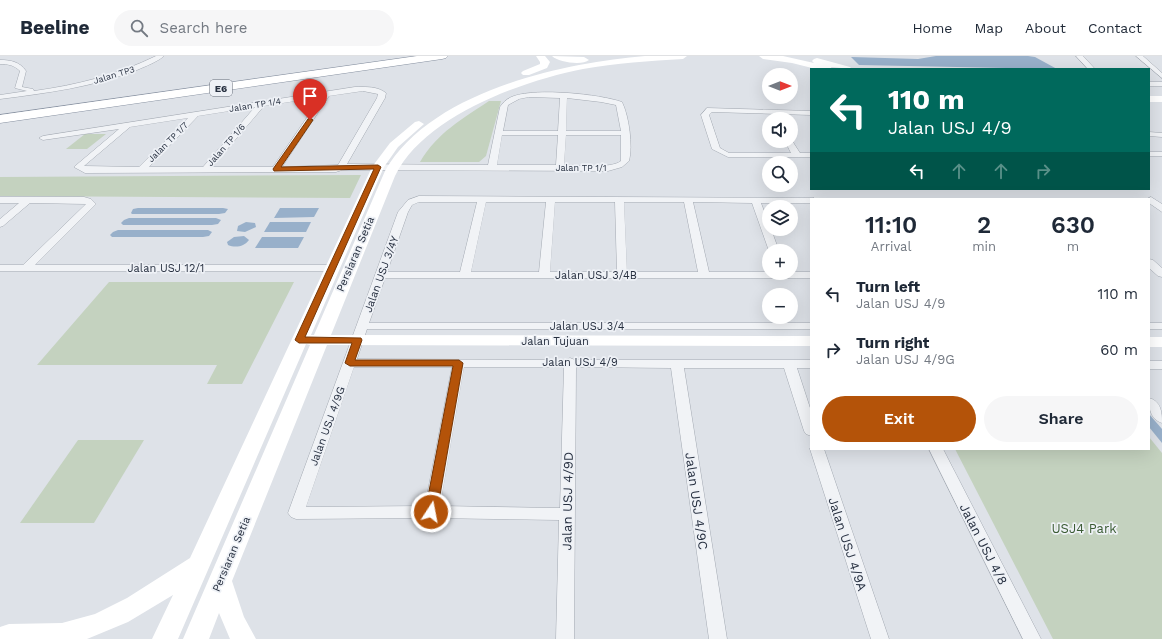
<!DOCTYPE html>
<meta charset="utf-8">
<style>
body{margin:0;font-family:"Work Sans",sans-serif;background:#f6f6f7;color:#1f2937;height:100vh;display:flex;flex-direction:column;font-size:15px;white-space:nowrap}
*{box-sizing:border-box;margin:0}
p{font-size:13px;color:#747a83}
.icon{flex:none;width:22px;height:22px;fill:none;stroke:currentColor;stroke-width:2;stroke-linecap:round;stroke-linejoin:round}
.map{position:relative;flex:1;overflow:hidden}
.drawer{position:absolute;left:810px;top:142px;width:340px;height:252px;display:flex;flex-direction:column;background:#fff;border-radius:0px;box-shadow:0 4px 16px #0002}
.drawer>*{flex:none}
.hud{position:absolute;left:810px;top:12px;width:340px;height:122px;border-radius:0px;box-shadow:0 4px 16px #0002;background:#00695c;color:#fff;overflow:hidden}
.needle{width:26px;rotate:90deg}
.tools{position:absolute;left:762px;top:12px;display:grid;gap:8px}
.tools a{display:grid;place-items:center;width:36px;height:36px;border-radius:50%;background:#fff;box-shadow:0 4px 16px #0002;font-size:20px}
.pin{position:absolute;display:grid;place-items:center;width:34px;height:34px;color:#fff;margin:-41px -17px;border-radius:50% 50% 50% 0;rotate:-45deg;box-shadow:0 0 4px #0007}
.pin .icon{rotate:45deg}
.me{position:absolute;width:44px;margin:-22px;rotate:11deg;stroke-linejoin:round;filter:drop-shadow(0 0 3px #0008)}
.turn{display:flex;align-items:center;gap:14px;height:84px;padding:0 12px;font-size:18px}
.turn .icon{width:52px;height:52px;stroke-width:2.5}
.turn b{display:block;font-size:28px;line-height:34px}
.lanes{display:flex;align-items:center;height:38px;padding:0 12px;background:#0003;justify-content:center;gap:20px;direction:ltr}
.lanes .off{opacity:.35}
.eta{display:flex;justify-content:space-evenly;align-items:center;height:68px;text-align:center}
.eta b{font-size:24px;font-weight:600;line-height:28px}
.cta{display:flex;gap:8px;margin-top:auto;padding:8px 12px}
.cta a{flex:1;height:46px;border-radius:24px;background:#b45309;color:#fff;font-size:16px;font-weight:600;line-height:46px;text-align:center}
.cta a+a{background:#f6f6f7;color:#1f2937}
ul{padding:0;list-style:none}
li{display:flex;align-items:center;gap:12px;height:56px;padding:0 12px}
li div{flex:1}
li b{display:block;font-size:15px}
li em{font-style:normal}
header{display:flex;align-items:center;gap:24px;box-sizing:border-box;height:56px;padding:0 20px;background:#fff;border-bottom:1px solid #e0e1e3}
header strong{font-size:19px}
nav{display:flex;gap:22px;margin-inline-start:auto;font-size:14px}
.search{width:280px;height:36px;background:#f6f6f7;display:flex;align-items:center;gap:10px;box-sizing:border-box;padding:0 14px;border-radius:22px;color:#747a83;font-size:15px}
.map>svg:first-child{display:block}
.green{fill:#c4d2bf}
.water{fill:#98b0ca}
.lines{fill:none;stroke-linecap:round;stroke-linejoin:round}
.street-casing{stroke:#a3a9b2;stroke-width:1}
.highway-casing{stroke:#858f9f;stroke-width:1}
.street{fill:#f1f3f6;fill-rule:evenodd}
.secondary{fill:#fff;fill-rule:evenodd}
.highway{fill:#fff;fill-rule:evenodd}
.route{fill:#b45309;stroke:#753606}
.labels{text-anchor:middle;stroke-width:3.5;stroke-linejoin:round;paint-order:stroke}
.far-street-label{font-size:9px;fill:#273040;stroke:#eef1f6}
.shield{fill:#eef1f6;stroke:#636a77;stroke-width:1}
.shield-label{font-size:10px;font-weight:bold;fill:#273040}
.street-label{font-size:11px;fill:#273040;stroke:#eef1f6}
.near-street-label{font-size:13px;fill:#273040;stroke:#eef1f6}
.near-park-label{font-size:13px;fill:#3b5c34;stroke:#eef1f6}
</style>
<header>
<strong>Beeline</strong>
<div class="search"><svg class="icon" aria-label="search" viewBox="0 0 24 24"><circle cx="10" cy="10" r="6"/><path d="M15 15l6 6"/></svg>Search here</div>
<nav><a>Home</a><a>Map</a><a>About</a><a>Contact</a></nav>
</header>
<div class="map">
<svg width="1162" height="583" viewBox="0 0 1162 583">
<rect width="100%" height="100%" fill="#dee2e8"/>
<g class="green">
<path d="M489,45H501L486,100L479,106H420C438,76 461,64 489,45Z"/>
<path d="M85,78H106L87,93H66Z"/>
<path d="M361,119L350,142L0,140V121Z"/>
<path d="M109,226H294L242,328H207L217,309H37Z"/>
<path d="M1149,381L1162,397V583H1053L955,393H1149Z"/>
<path d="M78,384H144L94,467H20Z"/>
</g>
<g class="water">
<path d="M936,0H1028L1035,1L1057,13L859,9L851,1L918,3Z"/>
<path d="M138,152H223L228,153L225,157L219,158H132L131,157L133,153Z"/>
<path d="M280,152H319L314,161L274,162Z"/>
<path d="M129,162H216L221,164L218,168L212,169H123L121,167L124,164Z"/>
<path d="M246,166L255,167L256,171L245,176L237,175L238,170Z"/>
<path d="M270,166H311L306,176H264Z"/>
<path d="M118,174H208L212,176L209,180L203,181H112L110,179L113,176Z"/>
<path d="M244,180L249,184C244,191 235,192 228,189L227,186L234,181Z"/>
<path d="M262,181H304L298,192H255Z"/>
<path d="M1149,358L1162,373V387L1149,371Z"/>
</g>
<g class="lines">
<defs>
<g id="street">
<path d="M156,0H164C157,6 146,10 137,14C93,31 47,37 0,43V39L27,35L15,32L20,15C14,9 8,8 0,8V4C11,4 20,6 26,15L22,31L33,33L34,35C77,29 117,19 156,0Z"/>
<path d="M1076,0H1083L1095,13H1088Z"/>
<path d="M1136,0H1143L1162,17V22Z"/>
<rect x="1149" y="26" width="13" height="4"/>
<path d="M355,31C366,31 377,30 386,37L385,42L347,108L488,109L500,51C504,45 508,42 514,40C537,32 599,38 622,46C629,60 633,90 629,105L622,111L608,115L342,114L336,116L85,117L74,111L119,73L43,84L39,82L43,80ZM363,35L378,38L377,42L338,109L282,111L329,40ZM321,41L273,111H212L264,50ZM529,41L560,42L558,75H503L508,49L519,43ZM567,42L601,46L616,49L621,75H566ZM255,51L203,111H149L198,60ZM188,62L139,111L84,110L130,71ZM502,79H558L556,109H497ZM566,79H621V105C611,113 578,109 564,109Z"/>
<path d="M707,52L811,55V59L712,56L709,59L720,92L729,97H791L785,85H791V83L800,97H811V101H728L712,93L701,59Z"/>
<path d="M1149,76L1162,77V81L1149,80Z"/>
<rect x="1149" y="96" width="13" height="4"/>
<path d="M419,140L814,142L811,143V147H761L769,168V173H771L779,195H769L752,147L693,146L709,216H811V222H385L369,267H811V273H367L357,303L565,304L570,302L575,304H811V312H797L811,355V380L806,378L804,375L784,312H684L727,583H709L671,312L576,311L574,583H556L559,464L431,462L296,463L291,461L288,457L398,156L408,144ZM419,146H477L460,216H387L408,156L412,149ZM486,146H546L539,216H471ZM555,146H615L617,216H550ZM624,146H684L698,216H627ZM354,311H452L425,450L306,451ZM464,311H564L560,452L440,450Z"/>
<path d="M0,141H84L91,143L96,148L35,209H332L337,212L332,215H0V209H23L86,148L30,147L3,170L0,171V163L19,147H0Z"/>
<path d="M1151,141L1162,148V156L1149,147V143H1147Z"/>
<path d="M1149,203L1153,204L1162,212V221L1158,220L1149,212Z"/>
<rect x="1149" y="267" width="13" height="6"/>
<rect x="1149" y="305" width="13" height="8"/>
<path d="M1149,342C1161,345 1162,356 1162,367C1150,363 1149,352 1149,342Z"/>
<path d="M811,391V393H824L889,583H871L810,393Z"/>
<path d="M929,393H943L1041,583H1023Z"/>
</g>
<path id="highway" d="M417,0H448L446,2L442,3L0,67V59Z"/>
</defs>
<use href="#street" class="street-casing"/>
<use href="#highway" class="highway-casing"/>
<use href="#street" class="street"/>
<g class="secondary">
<path d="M536,0H545L550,6L547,12L529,19H523L521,17L523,15L540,8V6Z"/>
<path d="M552,0L584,1L589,4C582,10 558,6 552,0Z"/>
<path d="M645,0H687L683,3C650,5 616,7 583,13C522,25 424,60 395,120L331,279L811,280V290L327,289L232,525L244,561L256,583H230L219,557L209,583H183L310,289L306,288L178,583H152L173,539L128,566L87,583H0V571L9,568L62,567L95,558L127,542L190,502L372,111L390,87L415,66L419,65L424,68L398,91L384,111L311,279H314L385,115C430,36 561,7 645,0Z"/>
<path d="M759,0H783L814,7L812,5L814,3L817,2L850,11L852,13L831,11L832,13H816L792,7L763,3Z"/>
<rect x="1149" y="40" width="13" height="6"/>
<rect x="1149" y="281" width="13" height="10"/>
</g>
<use href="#highway" class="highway"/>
</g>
<path class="route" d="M310,62L313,64L281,111L378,109L381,111L305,281L361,282L362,284L355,304H459L463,307L437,456L435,459L431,461L427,459L425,456L453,310H350L345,307L352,287H299L295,284L374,113L274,115L273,113L308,63Z"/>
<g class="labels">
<g class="far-street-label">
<text transform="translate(114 19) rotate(-17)" y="3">Jalan TP3</text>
<text transform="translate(255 49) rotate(-9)" y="3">Jalan TP 1/4</text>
<text transform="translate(168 86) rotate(-45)" y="3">Jalan TP 1/7</text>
<text transform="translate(226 89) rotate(-49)" y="3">Jalan TP 1/6</text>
<text x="581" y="115">Jalan TP 1/1</text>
</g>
<rect class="shield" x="210" y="24" width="22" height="16" rx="3"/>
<g class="shield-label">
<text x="221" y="36">E6</text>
</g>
<g class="street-label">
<text transform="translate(355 198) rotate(-67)" y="4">Persiaran Setia</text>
<text x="166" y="216">Jalan USJ 12/1</text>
<text transform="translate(381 218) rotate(-70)" y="4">Jalan USJ 3/4Y</text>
<text x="596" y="223">Jalan USJ 3/4B</text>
<text x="587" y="274">Jalan USJ 3/4</text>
<text x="555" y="289">Jalan Tujuan</text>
<text x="580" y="310">Jalan USJ 4/9</text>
<text transform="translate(327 370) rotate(-70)" y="4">Jalan USJ 4/9G</text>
<text transform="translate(231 498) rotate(-67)" y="4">Persiaran Setia</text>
</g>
<g class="near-street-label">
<text transform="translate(567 445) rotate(-89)" y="5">Jalan USJ 4/9D</text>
<text transform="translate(697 445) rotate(82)" y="5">Jalan USJ 4/9C</text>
<text transform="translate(848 488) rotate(72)" y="5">Jalan USJ 4/9A</text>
<text transform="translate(984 488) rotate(63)" y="5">Jalan USJ 4/8</text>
</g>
<g class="near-park-label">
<text x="1084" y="477">USJ4 Park</text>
</g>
</g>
</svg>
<div class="tools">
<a><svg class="needle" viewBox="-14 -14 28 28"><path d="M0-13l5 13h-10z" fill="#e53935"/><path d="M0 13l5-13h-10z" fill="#747a83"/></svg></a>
<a><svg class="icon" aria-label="sound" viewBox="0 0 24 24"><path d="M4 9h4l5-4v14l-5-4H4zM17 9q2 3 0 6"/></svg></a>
<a><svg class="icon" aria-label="search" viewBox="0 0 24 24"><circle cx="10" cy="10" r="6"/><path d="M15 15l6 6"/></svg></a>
<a><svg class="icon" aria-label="layers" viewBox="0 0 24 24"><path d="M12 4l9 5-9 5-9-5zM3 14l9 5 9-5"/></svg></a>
<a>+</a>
<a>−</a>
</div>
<div class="pin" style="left:310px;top:64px;background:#d93025"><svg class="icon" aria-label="arrive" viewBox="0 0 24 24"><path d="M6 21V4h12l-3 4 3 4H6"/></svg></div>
<svg class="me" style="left:431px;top:456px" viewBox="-20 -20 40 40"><circle r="17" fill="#b45309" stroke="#fff" stroke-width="3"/><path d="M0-11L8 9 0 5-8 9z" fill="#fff"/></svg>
<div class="hud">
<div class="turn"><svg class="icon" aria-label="left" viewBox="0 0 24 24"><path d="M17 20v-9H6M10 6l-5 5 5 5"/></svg><div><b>110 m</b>Jalan USJ 4/9</div></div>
<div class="lanes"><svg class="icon" aria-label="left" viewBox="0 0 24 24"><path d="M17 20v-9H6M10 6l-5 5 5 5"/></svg><svg class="icon off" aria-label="ahead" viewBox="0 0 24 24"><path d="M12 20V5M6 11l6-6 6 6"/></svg><svg class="icon off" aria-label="ahead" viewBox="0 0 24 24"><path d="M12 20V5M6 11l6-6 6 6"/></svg><svg class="icon off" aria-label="right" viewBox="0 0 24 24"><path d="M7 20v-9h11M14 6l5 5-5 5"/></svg></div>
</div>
<section class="drawer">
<div class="eta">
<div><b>11:10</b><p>Arrival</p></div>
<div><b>2</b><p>min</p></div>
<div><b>630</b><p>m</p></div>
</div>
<ul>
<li><svg class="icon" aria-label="left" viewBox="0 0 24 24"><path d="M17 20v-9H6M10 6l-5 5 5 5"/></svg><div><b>Turn left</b><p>Jalan USJ 4/9</p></div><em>110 m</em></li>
<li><svg class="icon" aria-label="right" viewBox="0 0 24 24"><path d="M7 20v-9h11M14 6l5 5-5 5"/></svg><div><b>Turn right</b><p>Jalan USJ 4/9G</p></div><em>60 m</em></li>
</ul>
<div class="cta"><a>Exit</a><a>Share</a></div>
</section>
</div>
